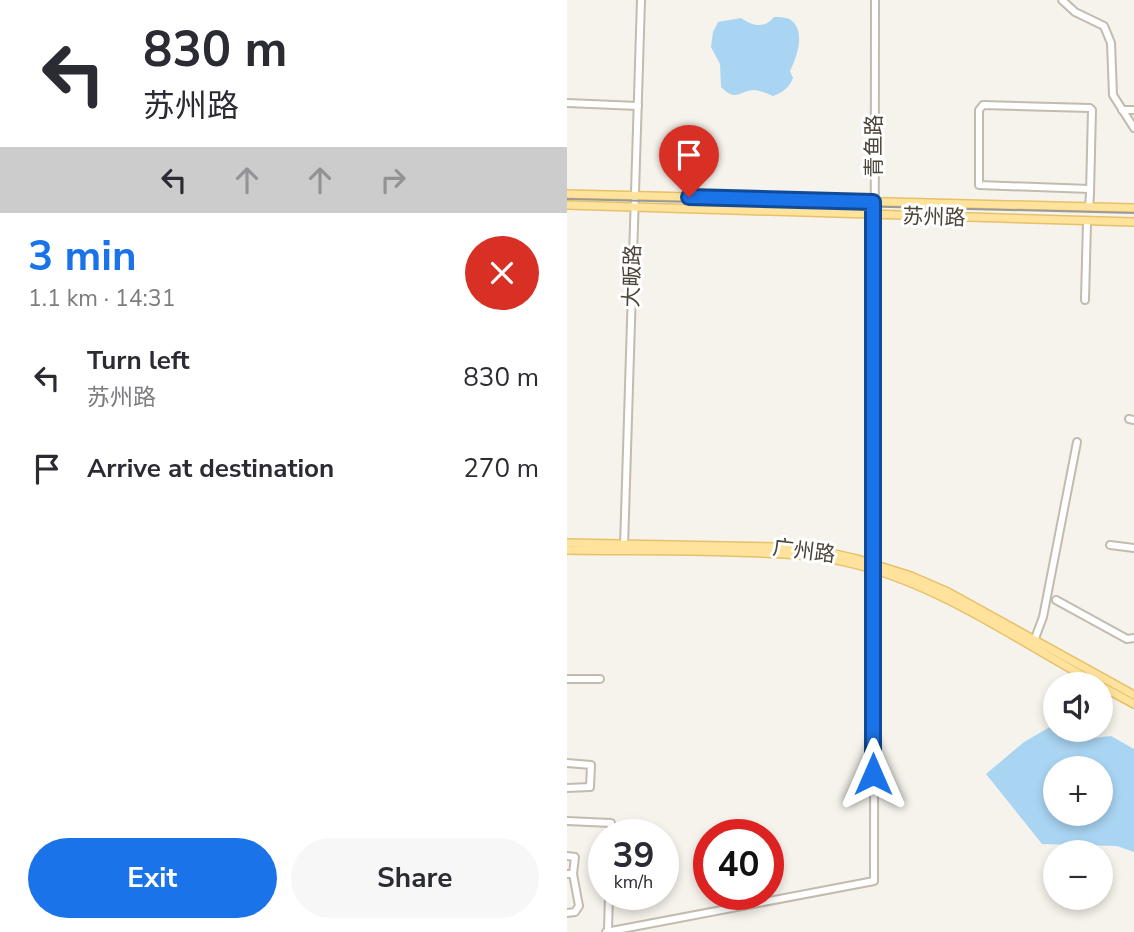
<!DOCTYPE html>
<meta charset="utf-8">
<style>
body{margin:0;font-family:"Nunito Sans","Noto Sans SC",sans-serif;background:#f7f7f7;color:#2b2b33;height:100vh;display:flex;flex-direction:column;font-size:26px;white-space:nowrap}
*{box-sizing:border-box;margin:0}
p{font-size:23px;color:#7c7c81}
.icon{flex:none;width:38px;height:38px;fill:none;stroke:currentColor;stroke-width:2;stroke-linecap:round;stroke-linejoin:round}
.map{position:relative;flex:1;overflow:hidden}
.panel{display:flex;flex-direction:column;background:#fff;width:567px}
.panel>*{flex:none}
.banner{background:#fff;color:#2b2b33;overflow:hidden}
.buttons{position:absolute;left:476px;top:672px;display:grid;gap:14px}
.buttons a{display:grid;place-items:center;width:70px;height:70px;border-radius:50%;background:#fff;box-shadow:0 4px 10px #0003;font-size:35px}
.speed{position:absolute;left:21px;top:819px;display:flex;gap:14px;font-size:35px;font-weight:700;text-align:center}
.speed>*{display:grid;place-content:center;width:91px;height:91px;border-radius:50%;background:#fff;box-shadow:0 4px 10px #0003;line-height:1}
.speed small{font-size:18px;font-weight:400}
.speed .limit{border:10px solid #d22;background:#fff;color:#111}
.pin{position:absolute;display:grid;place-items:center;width:60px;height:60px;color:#fff;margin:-72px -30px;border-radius:50% 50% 50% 0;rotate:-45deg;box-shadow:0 0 7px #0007}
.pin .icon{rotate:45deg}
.me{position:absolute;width:77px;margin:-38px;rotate:0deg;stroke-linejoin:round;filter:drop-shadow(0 0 5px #0008)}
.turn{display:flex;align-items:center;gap:24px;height:147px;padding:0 28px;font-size:32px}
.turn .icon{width:91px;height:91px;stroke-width:2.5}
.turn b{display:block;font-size:49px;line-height:60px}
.lanes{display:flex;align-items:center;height:66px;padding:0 28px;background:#0003;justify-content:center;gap:35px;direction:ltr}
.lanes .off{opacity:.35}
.round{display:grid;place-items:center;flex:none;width:74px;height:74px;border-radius:37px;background:#f7f7f7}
.overview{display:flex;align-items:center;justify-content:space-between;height:119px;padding:0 28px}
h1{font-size:42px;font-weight:700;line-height:52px;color:#1a73e8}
.cta{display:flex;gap:14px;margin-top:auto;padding:14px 28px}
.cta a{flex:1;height:80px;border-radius:42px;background:#1a73e8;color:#fff;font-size:28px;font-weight:700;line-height:80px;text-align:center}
.cta a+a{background:#f7f7f7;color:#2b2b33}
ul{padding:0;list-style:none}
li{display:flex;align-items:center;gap:21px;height:91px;padding:0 28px}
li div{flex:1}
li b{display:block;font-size:26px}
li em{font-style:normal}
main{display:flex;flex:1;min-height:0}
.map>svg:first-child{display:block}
.water{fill:#a9d4f2;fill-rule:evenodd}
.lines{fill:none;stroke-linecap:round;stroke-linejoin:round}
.minor-casing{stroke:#c2bbae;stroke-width:10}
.major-casing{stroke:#e6c16a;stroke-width:10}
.minor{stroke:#fff;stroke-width:6}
.major{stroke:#ffe39c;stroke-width:7}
.tram{stroke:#9a9a9a;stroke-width:2}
.route-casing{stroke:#114b97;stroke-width:18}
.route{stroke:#1a73e8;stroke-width:12}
.labels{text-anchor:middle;stroke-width:6;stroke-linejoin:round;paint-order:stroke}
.street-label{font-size:21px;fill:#4b4439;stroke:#fff}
</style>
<main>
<section class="panel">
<div class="banner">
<div class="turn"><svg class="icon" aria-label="left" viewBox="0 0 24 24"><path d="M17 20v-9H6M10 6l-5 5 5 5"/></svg><div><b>830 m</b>苏州路</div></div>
<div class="lanes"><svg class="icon" aria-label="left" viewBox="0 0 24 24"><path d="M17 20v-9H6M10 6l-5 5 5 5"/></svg><svg class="icon off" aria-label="ahead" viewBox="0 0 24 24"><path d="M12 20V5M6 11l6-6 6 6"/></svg><svg class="icon off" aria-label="ahead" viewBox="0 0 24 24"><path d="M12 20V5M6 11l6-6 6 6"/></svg><svg class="icon off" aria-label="right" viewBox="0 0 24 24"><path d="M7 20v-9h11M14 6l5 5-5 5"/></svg></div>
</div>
<div class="overview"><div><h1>3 min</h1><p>1.1 km · 14:31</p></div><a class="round" style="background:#d93025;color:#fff"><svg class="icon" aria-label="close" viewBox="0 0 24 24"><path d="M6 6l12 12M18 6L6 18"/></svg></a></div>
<ul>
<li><svg class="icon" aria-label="left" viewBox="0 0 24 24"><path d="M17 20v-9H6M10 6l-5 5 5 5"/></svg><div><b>Turn left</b><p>苏州路</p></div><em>830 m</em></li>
<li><svg class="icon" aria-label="arrive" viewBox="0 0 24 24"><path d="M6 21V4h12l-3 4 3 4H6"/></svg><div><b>Arrive at destination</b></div><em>270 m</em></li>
</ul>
<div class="cta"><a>Exit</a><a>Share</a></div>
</section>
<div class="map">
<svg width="567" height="932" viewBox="0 0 567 932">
<rect width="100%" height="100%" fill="#f6f3ec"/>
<g class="water">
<path d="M207,17C212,17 220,17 224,20C239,32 230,57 223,71L226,78C222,88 216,92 206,96C201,94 194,91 188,90C172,90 170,103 154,87L153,64L144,47L146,32L151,22L174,18C185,26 198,29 207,17Z"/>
<path d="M488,724V730H514L526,738L544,736L567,749V852L550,846L475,844L419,774L457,742ZM488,768H534V814H488Z"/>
</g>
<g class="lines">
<defs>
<g id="minor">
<path d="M495,0L508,12L537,26L544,43L546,95L567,128"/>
<path d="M0,103L71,106"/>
<path d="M555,110H567"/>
<path d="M522,207L523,194L525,110L523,108L416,105L412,110V185L523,189"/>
<path d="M518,300L520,222"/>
<path d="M562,419L567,420"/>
<path d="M543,545L567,548"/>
<path d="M57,547L74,0"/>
<path d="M489,600L560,639L567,638"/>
<path d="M467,641L476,617L510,442"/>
<path d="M0,679H33"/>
<path d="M0,763L24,765L23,787L0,788"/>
<path d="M0,821L44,823V835"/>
<path d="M0,856L8,857L6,874"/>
<path d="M0,874H6L12,906L8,912L0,913"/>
<path d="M41,931L42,894"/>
<path d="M39,932L307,881L308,0"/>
</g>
<g id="major">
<path d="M0,194L567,208"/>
<path d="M0,205L567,222"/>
<path d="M0,543L212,547L255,551L290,559L344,576L381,592L567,695"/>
<path d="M0,550C55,551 110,550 166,552C207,553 247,554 287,564C376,586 451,641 531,684"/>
<path d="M534,686L567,704"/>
</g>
</defs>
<use href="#minor" class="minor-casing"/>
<use href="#major" class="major-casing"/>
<use href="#minor" class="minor"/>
<use href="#major" class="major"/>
<path class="tram" d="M0,199L567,213"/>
</g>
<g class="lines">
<defs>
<path id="route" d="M122,197L306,202V774"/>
</defs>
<use href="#route" class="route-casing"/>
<use href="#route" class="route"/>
</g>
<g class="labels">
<g class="street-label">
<text transform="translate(307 146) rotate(-90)" y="7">青鱼路</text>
<text transform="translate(367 217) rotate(2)" y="7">苏州路</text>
<text transform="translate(65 276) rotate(-88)" y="7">大畈路</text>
<text transform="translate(237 551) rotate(7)" y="7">广州路</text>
</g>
</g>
</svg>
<div class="buttons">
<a><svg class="icon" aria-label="sound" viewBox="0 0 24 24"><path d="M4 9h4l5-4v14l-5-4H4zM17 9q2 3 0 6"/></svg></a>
<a>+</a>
<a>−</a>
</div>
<div class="speed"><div>39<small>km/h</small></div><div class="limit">40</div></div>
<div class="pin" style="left:122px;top:197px;background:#d93025"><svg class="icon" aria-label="arrive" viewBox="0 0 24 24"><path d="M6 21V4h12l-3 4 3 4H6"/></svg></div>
<svg class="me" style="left:306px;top:774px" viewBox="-20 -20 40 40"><path d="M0-17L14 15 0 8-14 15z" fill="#1a73e8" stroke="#fff" stroke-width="4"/></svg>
</div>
</main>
